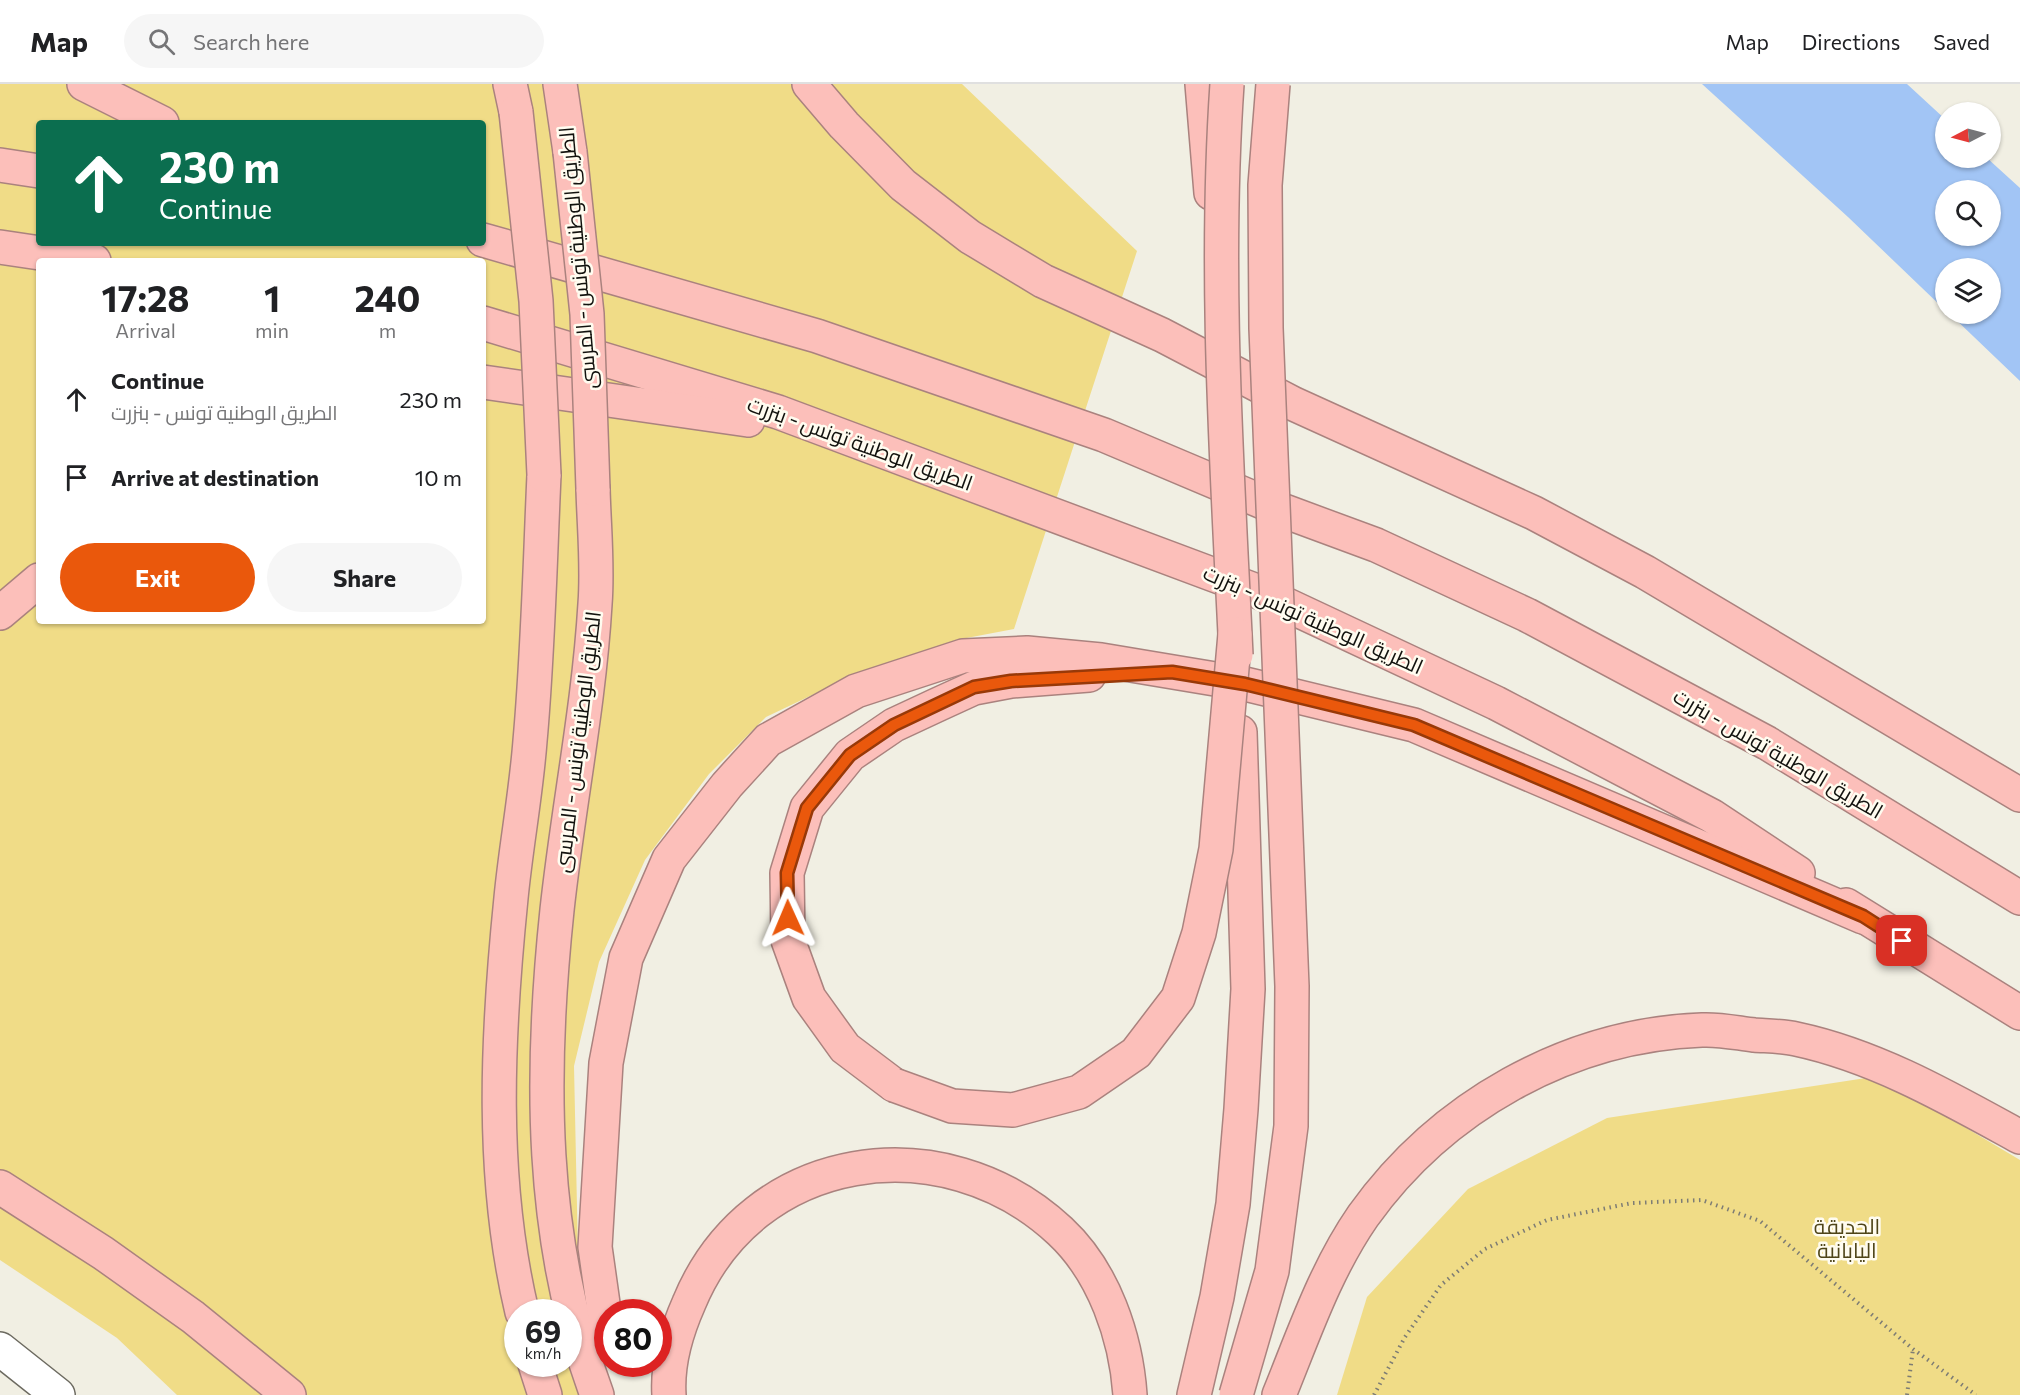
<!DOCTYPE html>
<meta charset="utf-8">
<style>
body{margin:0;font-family:Commissioner,Cairo,sans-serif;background:#f6f6f6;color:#202124;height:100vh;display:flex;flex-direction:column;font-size:22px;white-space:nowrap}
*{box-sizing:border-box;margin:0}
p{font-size:20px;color:#757577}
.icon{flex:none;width:33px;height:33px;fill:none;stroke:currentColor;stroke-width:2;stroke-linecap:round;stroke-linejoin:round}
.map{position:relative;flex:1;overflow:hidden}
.panel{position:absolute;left:36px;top:174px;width:450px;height:366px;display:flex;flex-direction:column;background:#fff;border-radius:6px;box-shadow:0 2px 4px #0004}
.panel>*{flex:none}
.guide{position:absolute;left:36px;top:36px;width:450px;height:126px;border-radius:6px;box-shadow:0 2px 4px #0004;background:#0b6e4f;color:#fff;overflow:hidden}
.needle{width:39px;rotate:264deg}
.controls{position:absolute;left:1935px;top:18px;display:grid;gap:12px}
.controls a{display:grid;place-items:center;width:66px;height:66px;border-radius:50%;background:#fff;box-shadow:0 2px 4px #0004;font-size:30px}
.speed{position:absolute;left:504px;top:1215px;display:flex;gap:12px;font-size:30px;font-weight:700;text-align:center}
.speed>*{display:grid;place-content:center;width:78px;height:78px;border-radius:50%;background:#fff;box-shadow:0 2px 4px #0004;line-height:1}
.speed small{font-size:15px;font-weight:400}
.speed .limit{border:9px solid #d22;background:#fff;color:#111}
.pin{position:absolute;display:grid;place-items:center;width:51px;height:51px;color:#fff;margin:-26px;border-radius:12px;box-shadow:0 3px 9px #0006}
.me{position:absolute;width:66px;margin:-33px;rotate:359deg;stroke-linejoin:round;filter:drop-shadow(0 0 4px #0008)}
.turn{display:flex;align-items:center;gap:21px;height:126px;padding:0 24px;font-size:27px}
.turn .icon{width:78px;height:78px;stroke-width:2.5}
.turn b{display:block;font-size:42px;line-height:51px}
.eta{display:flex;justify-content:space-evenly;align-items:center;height:102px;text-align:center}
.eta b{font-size:36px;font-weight:700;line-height:42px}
.primary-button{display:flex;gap:12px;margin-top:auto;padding:12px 24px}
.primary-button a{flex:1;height:69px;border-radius:36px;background:#ea580c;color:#fff;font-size:24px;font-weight:700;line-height:69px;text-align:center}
.primary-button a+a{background:#f6f6f6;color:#202124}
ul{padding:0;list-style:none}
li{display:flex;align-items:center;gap:18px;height:78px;padding:0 24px}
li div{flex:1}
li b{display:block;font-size:22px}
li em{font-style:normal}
header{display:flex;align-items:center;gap:36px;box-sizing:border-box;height:84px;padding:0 30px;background:#fff;border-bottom:2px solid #e0e0e0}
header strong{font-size:28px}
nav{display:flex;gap:33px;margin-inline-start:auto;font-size:21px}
.search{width:420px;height:54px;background:#f6f6f6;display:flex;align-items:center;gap:15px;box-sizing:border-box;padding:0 21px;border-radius:33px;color:#757577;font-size:22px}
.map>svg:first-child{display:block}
.green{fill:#f0dc87;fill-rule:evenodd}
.water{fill:#a2c5f5;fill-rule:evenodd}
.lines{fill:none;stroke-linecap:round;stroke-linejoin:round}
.street-casing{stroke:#6c6a60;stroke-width:36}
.highway-casing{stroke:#aa827e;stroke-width:36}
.path{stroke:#7d7c74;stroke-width:4;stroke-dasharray:1.5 4.5;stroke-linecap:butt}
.street{stroke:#fff;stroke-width:33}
.highway{stroke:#fcbfba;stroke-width:33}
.highway-bridge-casing{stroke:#aa827e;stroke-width:36;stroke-linecap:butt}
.highway-bridge{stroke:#fcbfba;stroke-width:33}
.route-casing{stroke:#983908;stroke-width:15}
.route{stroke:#ea580c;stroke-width:10}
.labels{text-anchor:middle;stroke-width:5;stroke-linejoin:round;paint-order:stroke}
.street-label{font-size:21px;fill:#12120e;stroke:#fffcf0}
.park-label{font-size:21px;fill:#4f4519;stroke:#fffcf0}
</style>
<header>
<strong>Map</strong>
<div class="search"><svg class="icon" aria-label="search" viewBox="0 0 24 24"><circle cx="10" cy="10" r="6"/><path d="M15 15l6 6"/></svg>Search here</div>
<nav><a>Map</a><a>Directions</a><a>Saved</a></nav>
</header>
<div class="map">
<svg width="2020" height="1311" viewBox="0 0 2020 1311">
<rect width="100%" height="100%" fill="#f1efe3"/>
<g class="green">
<path d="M0,0H962L1137,167L1014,545L956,556L852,592L766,633L709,690L645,776L599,878L574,982L581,1311H177L117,1254L0,1176ZM39,39H483V159H39ZM39,177H483V537H39ZM518,1228H568V1280H518Z"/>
<path d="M1879,992L2020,1076V1311H1337L1367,1213L1468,1105L1607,1034Z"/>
</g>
<path class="water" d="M1702,0H1907L1945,35L1946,74H1987L2020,104V297L1950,230H1990V184H1946L1945,226L1848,133ZM1946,106H1990V152H1946Z"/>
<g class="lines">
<defs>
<path id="street" d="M0,1265L58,1311"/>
<g id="highway">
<path d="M84,0L162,39"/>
<path d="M510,0L516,28"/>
<path d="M560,0L570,68"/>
<path d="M809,0L844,41L903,101L970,153L1043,197L1162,251L1294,320L1534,429L1645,488L2020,711"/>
<path d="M1202,0L1211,109"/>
<path d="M0,81L39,87"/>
<path d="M483,156L817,252L1104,351L1284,427L1376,461L1527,531L1767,659L2020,814"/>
<path d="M0,163L94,177"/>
<path d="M483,239L778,328L1257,507L1496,619L1712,732L1798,789"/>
<path d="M483,298L748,336"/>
<path d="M593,405C594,443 598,482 595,520C589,622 568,724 557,826C540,988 539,1156 597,1311"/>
<path d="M0,529L39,496"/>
<path d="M1846,821L2020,929"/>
<path d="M894,1001L845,964L809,914L788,856L787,789L807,724L850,671L894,641L939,620L974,604L1011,597L1089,591"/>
<path d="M0,1103L103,1169L193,1233L289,1311"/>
<path d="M522,1228C490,1093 497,952 511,814C516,762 526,710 530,657C538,569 540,479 544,391"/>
<path d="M608,1255L595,1163L606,979L626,874L669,775L727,701L768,656L856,607L963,572L1027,569L1101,576L1245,600L1414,641L1863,833"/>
<path d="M535,1280L545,1311"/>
<path d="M669,1311C667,1280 677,1246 689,1219C752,1066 943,1038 1060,1147C1104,1188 1126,1253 1130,1311"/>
<path d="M1194,1311L1217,1213L1233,1120L1241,1025L1248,905L1240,648"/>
<path d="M1279,1311C1304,1250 1325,1187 1363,1132C1441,1023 1567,951 1702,946C1719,945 1737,949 1754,951C1768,952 1783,952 1796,955C1876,972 1949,1014 2020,1053"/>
</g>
</defs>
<use href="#street" class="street-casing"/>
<use href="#highway" class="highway-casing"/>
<g class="path">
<path d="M1374,1311L1405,1253L1441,1201L1485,1165L1547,1136L1632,1119L1702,1116L1760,1137L1913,1265L1976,1311"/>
<path d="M1907,1311L1913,1265"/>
</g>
<use href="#street" class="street"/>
<use href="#highway" class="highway"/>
<defs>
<g id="highway-bridge">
<path d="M1227,0C1214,190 1227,380 1236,571"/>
<path d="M516,28L536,217L544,391"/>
<path d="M570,68L587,230L593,405"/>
<path d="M894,1001L952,1022L1013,1026L1079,1008L1136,969L1178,914L1199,849L1216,765L1235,550"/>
<path d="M1236,1311L1272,1187L1291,1042L1292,902L1266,244L1265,101L1273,0"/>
</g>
</defs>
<use href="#highway-bridge" class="highway-bridge-casing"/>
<use href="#highway-bridge" class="highway-bridge"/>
</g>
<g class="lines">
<defs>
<path id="route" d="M788,834L787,789L807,724L850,671L894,641L974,603L1011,597L1172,588L1245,600L1414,641L1863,832L1902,857"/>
</defs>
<use href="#route" class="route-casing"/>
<use href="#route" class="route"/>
</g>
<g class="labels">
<g class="street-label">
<text transform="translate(578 174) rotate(-95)" y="7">الطريق الوطنية تونس - المرسى</text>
<text transform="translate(860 360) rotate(20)" y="7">الطريق الوطنية تونس - بنزرت</text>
<text transform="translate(1313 536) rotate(24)" y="7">الطريق الوطنية تونس - بنزرت</text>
<text transform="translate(578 658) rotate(-83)" y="7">الطريق الوطنية تونس - المرسى</text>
<text transform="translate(1778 670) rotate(30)" y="7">الطريق الوطنية تونس - بنزرت</text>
</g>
<g class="park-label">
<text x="1847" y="1150">الحديقة<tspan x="1847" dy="24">اليابانية</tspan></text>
</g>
</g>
</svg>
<div class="controls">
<a><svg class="needle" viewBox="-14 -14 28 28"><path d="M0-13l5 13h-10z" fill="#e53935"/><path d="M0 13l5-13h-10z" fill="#757577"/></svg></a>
<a><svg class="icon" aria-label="search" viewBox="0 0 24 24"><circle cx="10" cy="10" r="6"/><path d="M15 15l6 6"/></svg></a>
<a><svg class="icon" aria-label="layers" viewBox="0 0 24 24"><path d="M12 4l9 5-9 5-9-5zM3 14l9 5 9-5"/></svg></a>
</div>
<div class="speed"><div>69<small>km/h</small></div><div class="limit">80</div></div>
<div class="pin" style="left:1902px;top:857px;background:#d93025"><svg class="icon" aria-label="arrive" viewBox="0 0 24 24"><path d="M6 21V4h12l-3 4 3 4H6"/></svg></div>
<svg class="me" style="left:788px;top:834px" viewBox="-20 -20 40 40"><path d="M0-17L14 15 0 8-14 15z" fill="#ea580c" stroke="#fff" stroke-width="4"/></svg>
<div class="guide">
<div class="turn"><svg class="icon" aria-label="ahead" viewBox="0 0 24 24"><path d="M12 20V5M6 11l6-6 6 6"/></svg><div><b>230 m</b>Continue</div></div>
</div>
<section class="panel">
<div class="eta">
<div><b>17:28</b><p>Arrival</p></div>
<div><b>1</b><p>min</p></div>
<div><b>240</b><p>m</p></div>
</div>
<ul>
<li><svg class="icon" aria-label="ahead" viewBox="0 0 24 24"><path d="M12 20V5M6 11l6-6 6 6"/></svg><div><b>Continue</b><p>الطريق الوطنية تونس - بنزرت</p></div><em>230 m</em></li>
<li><svg class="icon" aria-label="arrive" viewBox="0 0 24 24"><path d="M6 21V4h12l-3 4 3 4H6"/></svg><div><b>Arrive at destination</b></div><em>10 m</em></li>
</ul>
<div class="primary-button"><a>Exit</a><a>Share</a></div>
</section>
</div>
